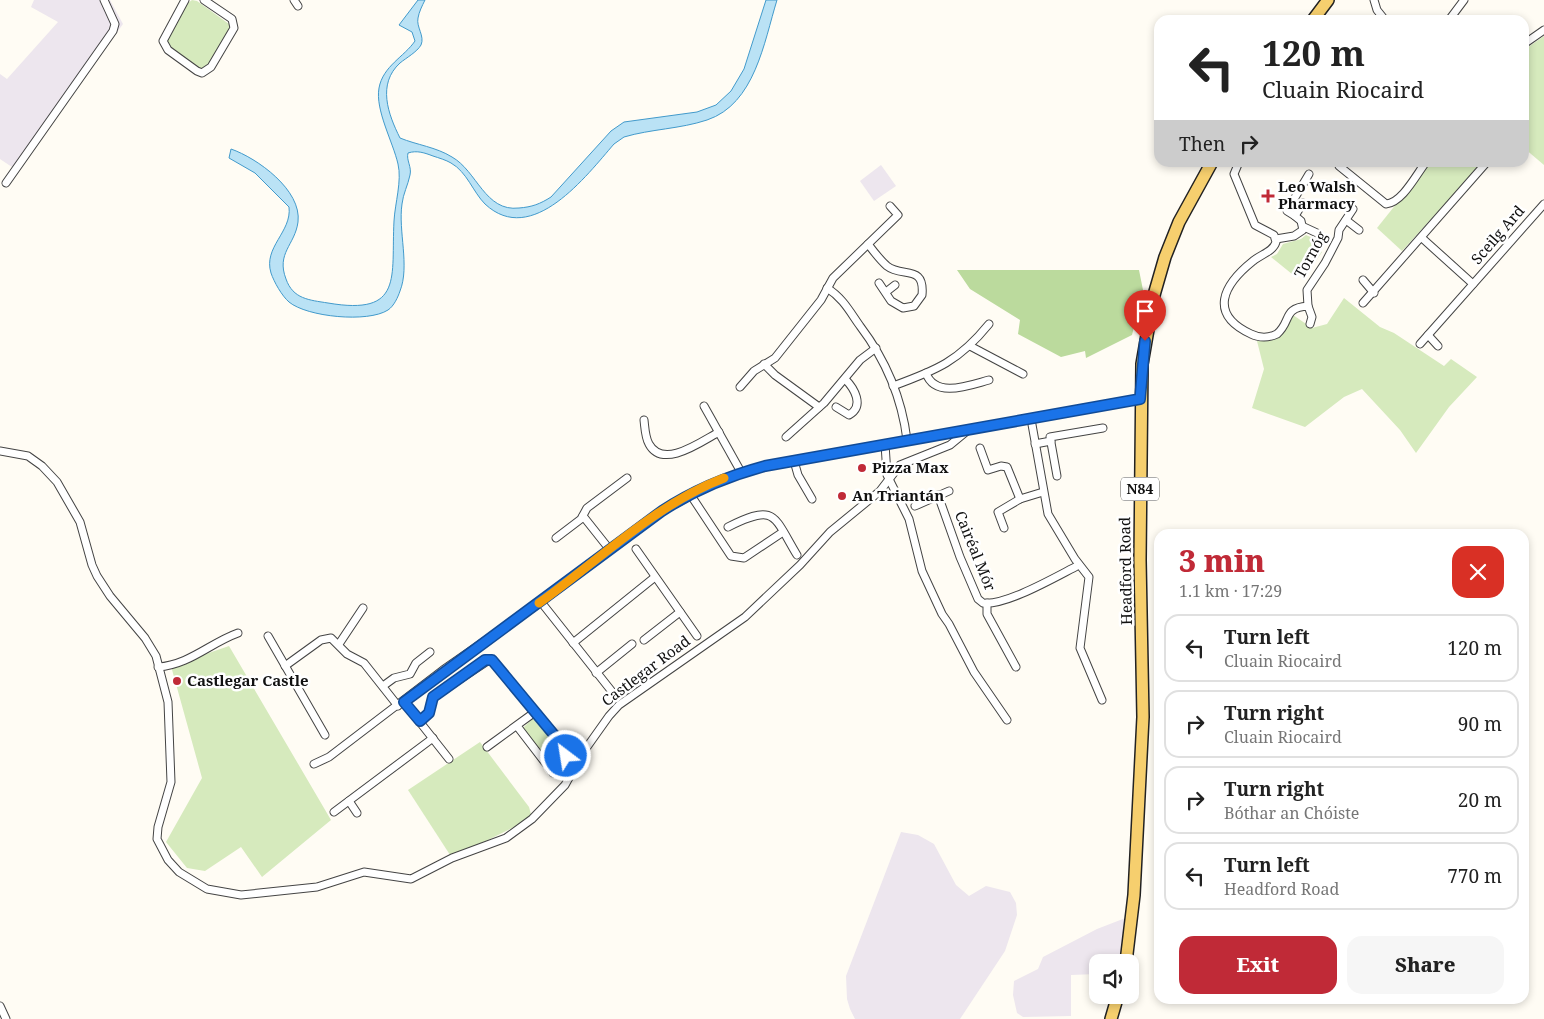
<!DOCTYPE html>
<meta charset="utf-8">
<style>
body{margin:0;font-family:"Noto Serif",serif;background:#f6f6f6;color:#222;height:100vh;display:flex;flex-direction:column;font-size:19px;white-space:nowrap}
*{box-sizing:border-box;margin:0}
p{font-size:16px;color:#767676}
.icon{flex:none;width:28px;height:28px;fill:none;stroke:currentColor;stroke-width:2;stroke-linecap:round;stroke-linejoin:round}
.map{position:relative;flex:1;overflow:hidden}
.details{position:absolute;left:1154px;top:529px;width:375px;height:475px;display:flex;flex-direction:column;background:#fff;border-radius:15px;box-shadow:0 2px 8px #0003}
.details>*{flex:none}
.banner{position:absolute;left:1154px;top:15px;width:375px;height:152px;border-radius:15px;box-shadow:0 2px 8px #0003;background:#fff;color:#222;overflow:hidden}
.buttons{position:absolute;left:1089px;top:954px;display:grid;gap:10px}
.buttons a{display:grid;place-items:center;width:50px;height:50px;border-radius:10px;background:#fff;box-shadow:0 2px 8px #0003;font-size:25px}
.pin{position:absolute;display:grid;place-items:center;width:42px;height:42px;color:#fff;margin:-51px -21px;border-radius:50% 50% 50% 0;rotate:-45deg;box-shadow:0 0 5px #0007}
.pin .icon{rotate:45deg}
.me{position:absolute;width:55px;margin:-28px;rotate:329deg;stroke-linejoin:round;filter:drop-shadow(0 0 4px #0008)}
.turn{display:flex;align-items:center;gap:18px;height:105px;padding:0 25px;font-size:22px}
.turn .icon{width:65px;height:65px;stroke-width:2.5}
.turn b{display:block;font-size:35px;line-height:42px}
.then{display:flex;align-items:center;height:48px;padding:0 25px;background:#0003;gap:10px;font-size:19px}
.round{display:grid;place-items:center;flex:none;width:52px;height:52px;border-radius:15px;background:#f6f6f6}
.head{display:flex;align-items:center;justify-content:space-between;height:85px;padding:0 25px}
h1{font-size:30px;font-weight:800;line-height:38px;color:#c02a37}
.button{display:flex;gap:10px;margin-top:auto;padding:10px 25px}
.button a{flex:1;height:58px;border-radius:15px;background:#c02a37;color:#fff;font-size:20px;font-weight:800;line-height:58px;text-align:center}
.button a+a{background:#f6f6f6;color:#222}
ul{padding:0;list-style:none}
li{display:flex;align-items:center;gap:15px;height:68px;margin:0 10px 8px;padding:0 15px;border:2px solid #e0e0e0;border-radius:15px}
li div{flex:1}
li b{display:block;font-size:19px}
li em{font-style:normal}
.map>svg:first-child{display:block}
.industrial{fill:#ede6ee}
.green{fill:#d6eabd}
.forest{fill:#bbda9d}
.water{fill:#bae2f5;stroke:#429acb}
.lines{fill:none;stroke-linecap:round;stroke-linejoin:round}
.street-casing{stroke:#444;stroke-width:9}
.primary-casing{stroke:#222;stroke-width:14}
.street{stroke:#fff;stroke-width:7}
.primary{stroke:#f6cf6e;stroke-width:11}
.route-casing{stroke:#114b97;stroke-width:12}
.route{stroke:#1a73e8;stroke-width:9}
.slow{stroke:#f59e0b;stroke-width:9}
.poi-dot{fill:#c02a37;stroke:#fff;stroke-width:2}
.labels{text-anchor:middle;stroke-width:5;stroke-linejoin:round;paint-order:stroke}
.shield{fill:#fff;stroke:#585858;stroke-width:1}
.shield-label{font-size:14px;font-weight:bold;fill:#111}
.poi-label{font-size:15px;font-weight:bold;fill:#111;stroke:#fff;text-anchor:start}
.street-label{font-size:15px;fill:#111;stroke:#fff}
</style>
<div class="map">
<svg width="1544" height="1019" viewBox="0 0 1544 1019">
<rect width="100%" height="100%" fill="#fffcf4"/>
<g class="industrial">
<path d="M34,0H110L123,24L18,171L0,159V74L7,79L58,22L31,7Z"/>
<path d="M881,165L896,186L874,201L860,181Z"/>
<path d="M901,832L918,835L934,844L956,885L969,896L986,886L1010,892L1016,903L1017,915L1005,951L960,1019H855L850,1009L847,999L846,976Z"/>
<path d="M1128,917L1121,962H1098L1097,974L1071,975V1016L1023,1017L1017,1013L1013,995L1014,981L1038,969L1043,957L1097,929Z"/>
</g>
<g class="green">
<path d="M192,0L197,1L229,24V29L207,67L202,69L198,68L169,46L167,41L188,3Z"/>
<path d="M1544,36V165L1524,148V50Z"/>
<path d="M1429,163H1482L1402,251L1377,228Z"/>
<path d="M1306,235L1315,239L1311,245L1322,252L1306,276L1295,269L1292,274L1271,257L1277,254L1283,244L1301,239Z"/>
<path d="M1344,298L1380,327L1394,333L1444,366L1451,359L1477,377L1449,407L1416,453L1400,430L1362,389L1344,397L1305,427L1252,408L1264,369L1257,341C1281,342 1284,335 1293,315L1312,328L1327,324Z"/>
<path d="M229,646L331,820L262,877L241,847L205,871L187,868L166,842L202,778L171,666Z"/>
<path d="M533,718L564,753L560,761L552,765L523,728Z"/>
<path d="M480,742L529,807L532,818L452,858L408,790Z"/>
</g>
<path class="forest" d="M957,270H1139L1143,290L1132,335L1086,358L1085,351L1061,357L1018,334L1020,320L970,289Z"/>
<path class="water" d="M418,0H425C422,6 419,12 418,18C416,27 425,36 421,45C417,52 406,58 400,63C377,84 388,114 400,138C417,145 436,147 452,157C477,171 485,212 519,208C532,207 540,204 551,197L611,131L624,122L697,112L716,105L731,91L744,69L766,0H777C764,42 755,104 707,120C680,129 651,129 624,137L614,144C587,175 532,248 485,204C473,192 467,172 451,163C446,160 439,158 433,156C425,153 417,150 408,153C406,160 412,167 410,175C408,185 403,194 402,204C398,231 410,266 400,291C398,297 394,306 388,310C368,323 307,317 289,302C282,296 274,282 271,273C263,247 292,232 289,207L255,173L229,158L231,149C257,158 302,190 298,222C295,245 276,253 286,279C293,299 309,300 328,303C404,316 391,277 394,221C395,203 402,181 398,164C393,142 375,110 379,88C383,66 404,57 415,41L412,32L399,25Z"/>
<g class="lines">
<defs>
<g id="street">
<path d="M185,0L163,41L168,50L197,71L202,73L211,67L234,28L232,19L204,0"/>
<path d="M294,0L298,6"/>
<path d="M1374,0L1377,10L1385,20"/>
<path d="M1353,20H1363"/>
<path d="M1449,20L1464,0"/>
<path d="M1524,44L1544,30"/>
<path d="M1239,162L1234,174L1255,225L1274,235L1276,242C1273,252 1261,254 1253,261C1223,285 1208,314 1251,334C1259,338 1269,338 1277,334C1292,321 1282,308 1308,306L1312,317L1310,324"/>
<path d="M1339,162V166L1386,204C1402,203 1416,175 1426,162"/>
<path d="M6,183L113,31L115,24L104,0"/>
<path d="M1295,216L1287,211L1309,174"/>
<path d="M1346,220L1359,230"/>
<path d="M1304,227L1317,233"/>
<path d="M1422,238L1473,284"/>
<path d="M1276,239L1294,236L1303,230L1301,221L1295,216L1303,203"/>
<path d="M868,244C874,252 880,260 887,266C902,278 925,264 922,295L914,306L903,308L891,301L879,283"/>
<path d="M1363,280L1374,293"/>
<path d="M827,288C843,298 850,312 860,326C885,359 902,399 907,440"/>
<path d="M886,292L895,285"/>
<path d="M1363,303L1487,162"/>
<path d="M1308,306L1307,290L1325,263L1338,238L1339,230L1353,209"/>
<path d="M1428,335L1438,346"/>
<path d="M1420,344L1544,204"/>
<path d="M970,346L1023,374"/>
<path d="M764,364L775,375L819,407"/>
<path d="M926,373C935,399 970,385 989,380"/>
<path d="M893,386C937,370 959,361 989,324"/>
<path d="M740,387L754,371L775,358L821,300L833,278L898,215L890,206"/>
<path d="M704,406L741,472"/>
<path d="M836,407L849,415C865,406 854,388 845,379"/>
<path d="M1031,419L1048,514L1075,559L1089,577L1080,648L1102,700"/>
<path d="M644,420C645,428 645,437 649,444C663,470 702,441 719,432"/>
<path d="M786,437L824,403L860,360L876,348"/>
<path d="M885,444L887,475L909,519L922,571L942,614L949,624L974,672L1007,720"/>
<path d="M1035,444L1051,441"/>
<path d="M980,448L988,470L1001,466L1007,467L1020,499"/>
<path d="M0,451L28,456L42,466L57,482L80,522L92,565L97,576L110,596L145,638L156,656L168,702L171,782L158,827L157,839L168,860L179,872L207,889L241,895L317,887L364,872L411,879L452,858L506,838L532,819L565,785L582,754L609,716L619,705L745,617L800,565L830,532L880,491L900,465L950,445L967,431"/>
<path d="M794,461L798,475L812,499"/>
<path d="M1057,476L1050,437L1103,428"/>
<path d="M690,494L731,556L744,558L783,532"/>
<path d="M938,495L960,557L978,599L983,603C1006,606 1057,576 1079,565"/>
<path d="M915,506L949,491"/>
<path d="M583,516L610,550"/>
<path d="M728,527C776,503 773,515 797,555"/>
<path d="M1004,528L998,512L1020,499L1043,492"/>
<path d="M556,538L581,519L587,508L627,478"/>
<path d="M636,549L697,636"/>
<path d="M541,602L617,698"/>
<path d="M987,603V614L1016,667"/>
<path d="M268,636L325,735"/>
<path d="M644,640L680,612"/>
<path d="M573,643L655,577"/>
<path d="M339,644L363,608"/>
<path d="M285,666L321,640L331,638L347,654L364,663L398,706"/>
<path d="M158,667C189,665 210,643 238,633"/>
<path d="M596,673L632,644"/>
<path d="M383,686L394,678L410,674L416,663L430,652"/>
<path d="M404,702L449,759"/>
<path d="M420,721L429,713L433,697L489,660L495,663L565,748L566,756L553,773L517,726"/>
<path d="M487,747L535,712"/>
<path d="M314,764L329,757L443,670L541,602L662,511L718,481L765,466L1140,399"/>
<path d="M349,801L357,813"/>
<path d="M334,812L433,738"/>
<path d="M0,1006L6,1019"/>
</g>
<g id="primary">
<path d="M1313,20L1328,0"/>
<path d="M1126,962L1134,895L1143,717L1140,560L1142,364L1154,295L1165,257L1179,222L1212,162"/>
<path d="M1111,1019L1118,995"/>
</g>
</defs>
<use href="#street" class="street-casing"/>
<use href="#primary" class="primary-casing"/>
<use href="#street" class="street"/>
<use href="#primary" class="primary"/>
</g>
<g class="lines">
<defs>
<path id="route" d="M566,756L565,748L492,660H485L433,697L429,713L420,721L404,702L662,511C694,490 728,476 765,466L1140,399L1145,341"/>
</defs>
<use href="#route" class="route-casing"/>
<use href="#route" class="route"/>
<path class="slow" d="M539,603C598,561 656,504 724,478"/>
</g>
<g class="poi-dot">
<path d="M1265.5 188.5h5v5h5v5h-5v5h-5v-5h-5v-5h5z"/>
<circle cx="862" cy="468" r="5"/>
<circle cx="842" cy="496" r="5"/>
<circle cx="177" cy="681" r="5"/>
</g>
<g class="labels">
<rect class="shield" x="1121" y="477.5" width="38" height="23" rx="4"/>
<g class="shield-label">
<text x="1140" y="494">N84</text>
</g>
<g class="poi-label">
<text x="1278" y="192">Leo Walsh<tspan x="1278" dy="17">Pharmacy</tspan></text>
<text x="872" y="473">Pizza Max</text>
<text x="852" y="501">An Triantán</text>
<text x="187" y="686">Castlegar Castle</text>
</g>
<g class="street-label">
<text transform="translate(1498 235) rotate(-49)" y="5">Sceilg Ard</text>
<text transform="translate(1311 255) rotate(-61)" y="5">Tornóg</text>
<text transform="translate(975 551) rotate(68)" y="5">Cairéal Mór</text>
<text transform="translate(1126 571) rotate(-91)" y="5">Headford Road</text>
<text transform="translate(646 671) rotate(-37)" y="5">Castlegar Road</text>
</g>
</g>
</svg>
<div class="buttons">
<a><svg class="icon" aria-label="sound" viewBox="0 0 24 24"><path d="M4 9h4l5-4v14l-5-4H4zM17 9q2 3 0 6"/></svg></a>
</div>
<div class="pin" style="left:1145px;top:341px;background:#d93025"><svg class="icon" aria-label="arrive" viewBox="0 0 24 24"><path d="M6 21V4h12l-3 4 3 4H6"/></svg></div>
<svg class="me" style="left:566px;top:756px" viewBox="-20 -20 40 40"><circle r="17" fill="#1a73e8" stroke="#fff" stroke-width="3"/><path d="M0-11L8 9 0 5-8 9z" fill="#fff"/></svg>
<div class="banner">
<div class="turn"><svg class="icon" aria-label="left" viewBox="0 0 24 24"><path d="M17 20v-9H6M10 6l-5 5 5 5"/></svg><div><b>120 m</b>Cluain Riocaird</div></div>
<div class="then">Then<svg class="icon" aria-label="right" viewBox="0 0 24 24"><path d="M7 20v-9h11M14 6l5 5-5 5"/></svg></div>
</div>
<section class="details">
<div class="head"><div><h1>3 min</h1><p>1.1 km · 17:29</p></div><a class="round" style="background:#d93025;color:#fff"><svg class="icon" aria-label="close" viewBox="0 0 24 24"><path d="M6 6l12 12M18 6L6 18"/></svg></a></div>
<ul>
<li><svg class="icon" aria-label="left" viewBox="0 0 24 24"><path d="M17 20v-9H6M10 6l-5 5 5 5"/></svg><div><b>Turn left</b><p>Cluain Riocaird</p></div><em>120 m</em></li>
<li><svg class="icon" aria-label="right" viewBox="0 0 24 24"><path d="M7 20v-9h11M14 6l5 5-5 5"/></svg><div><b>Turn right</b><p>Cluain Riocaird</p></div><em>90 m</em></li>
<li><svg class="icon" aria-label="right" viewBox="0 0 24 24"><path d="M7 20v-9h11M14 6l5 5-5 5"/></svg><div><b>Turn right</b><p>Bóthar an Chóiste</p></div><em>20 m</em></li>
<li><svg class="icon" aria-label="left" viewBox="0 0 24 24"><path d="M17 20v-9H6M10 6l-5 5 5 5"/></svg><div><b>Turn left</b><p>Headford Road</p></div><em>770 m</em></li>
</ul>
<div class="button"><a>Exit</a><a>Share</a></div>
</section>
</div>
